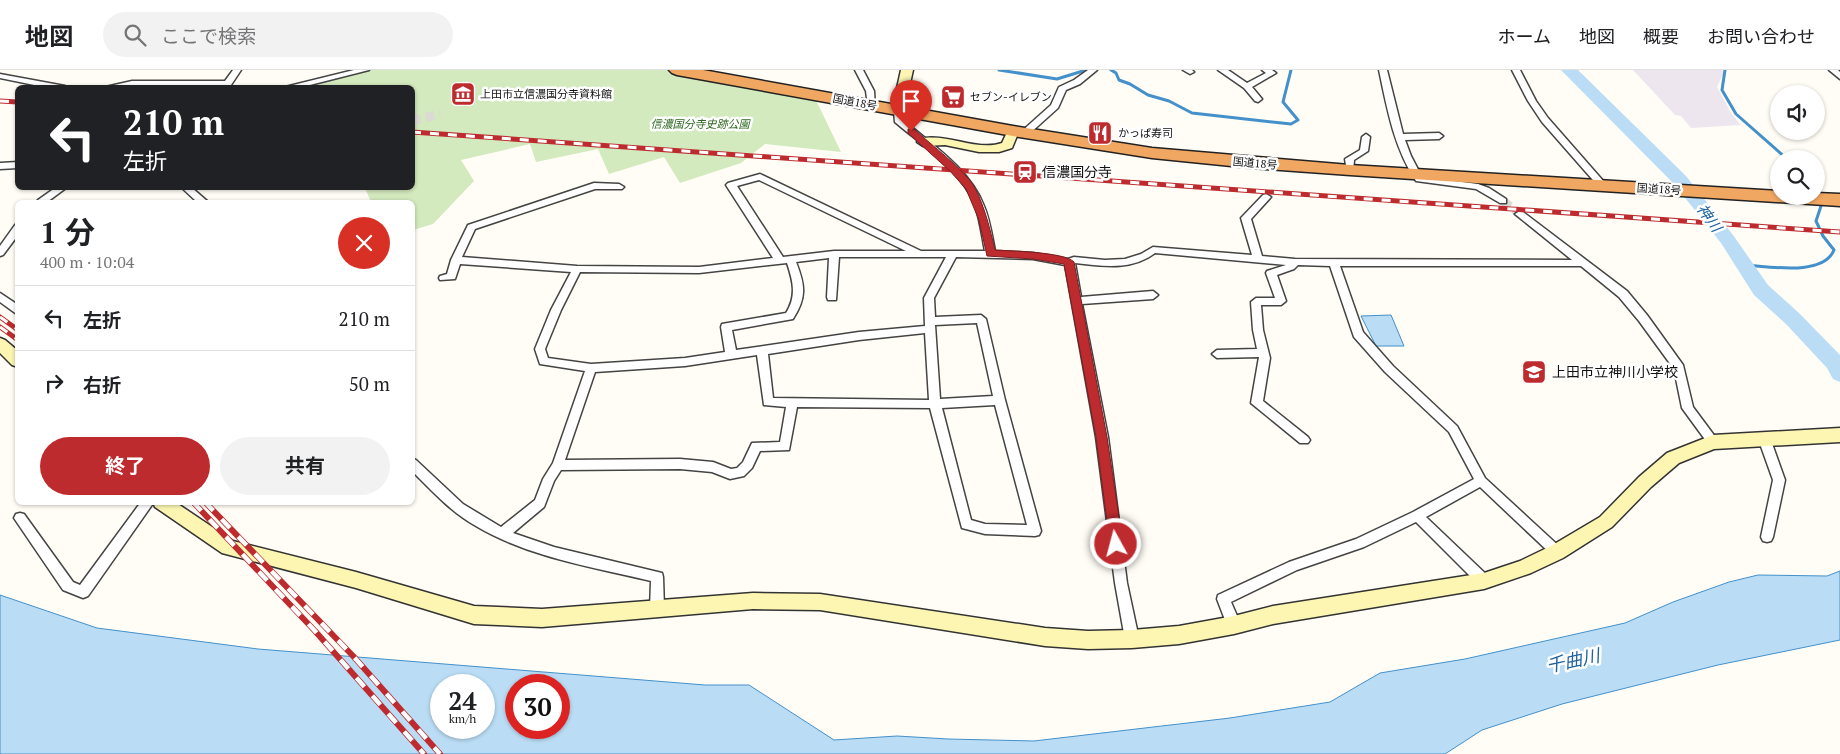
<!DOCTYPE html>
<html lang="ja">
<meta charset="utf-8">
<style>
body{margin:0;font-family:"PT Serif","Noto Sans JP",serif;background:#f2f2f2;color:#202124;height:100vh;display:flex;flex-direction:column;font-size:19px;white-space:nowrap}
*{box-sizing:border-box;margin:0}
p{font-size:16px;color:#757577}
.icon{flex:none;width:28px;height:28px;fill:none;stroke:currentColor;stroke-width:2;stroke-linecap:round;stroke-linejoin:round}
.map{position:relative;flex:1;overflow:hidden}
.side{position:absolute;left:15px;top:130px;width:400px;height:305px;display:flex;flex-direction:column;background:#fff;border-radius:8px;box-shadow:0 1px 4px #0004}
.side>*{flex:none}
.hud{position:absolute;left:15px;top:15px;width:400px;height:105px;border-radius:8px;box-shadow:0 1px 4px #0004;background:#202124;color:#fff;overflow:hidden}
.controls{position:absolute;left:1770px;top:15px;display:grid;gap:10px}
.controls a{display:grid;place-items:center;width:55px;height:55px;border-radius:50%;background:#fff;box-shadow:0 1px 4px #0004;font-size:25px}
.speed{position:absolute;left:430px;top:604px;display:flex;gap:10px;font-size:25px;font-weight:700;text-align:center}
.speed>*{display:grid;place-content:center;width:65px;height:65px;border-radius:50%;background:#fff;box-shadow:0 1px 4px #0004;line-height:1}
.speed small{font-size:12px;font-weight:400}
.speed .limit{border:8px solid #d22;background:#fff;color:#111}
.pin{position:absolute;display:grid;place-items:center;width:42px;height:42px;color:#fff;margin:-51px -21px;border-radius:50% 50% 50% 0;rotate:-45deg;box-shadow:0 0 5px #0007}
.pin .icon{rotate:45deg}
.me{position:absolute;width:55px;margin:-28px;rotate:353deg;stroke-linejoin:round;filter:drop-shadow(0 0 4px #0008)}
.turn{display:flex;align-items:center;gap:18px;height:105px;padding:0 25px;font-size:22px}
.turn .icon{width:65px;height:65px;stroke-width:2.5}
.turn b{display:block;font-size:35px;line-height:42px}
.round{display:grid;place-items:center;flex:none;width:52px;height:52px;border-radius:26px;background:#f2f2f2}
.summary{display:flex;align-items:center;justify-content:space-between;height:85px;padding:0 25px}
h1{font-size:30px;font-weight:700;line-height:38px}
.primary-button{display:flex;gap:10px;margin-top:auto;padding:10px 25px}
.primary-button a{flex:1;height:58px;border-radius:30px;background:#be2b2e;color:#fff;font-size:20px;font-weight:700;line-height:58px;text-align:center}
.primary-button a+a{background:#f2f2f2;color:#202124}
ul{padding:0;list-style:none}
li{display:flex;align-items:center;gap:15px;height:65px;padding:0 25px;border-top:1px solid #e0e0e0}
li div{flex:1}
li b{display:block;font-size:19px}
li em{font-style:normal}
header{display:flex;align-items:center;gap:30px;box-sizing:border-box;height:70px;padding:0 25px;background:#fff;border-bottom:1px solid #e0e0e0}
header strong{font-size:24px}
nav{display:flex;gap:28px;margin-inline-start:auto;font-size:18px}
.search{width:350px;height:45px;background:#f2f2f2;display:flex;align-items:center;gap:12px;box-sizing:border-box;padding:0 18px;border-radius:28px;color:#757577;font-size:19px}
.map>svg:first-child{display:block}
.industrial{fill:#eee6ee}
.green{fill:#d3e9be}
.water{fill:#baddf5;stroke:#4390ca;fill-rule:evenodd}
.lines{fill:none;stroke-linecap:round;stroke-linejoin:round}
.stream{stroke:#4390ca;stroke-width:3}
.river{fill:#baddf5;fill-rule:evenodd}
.street-tunnel{stroke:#dbdad3;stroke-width:9;stroke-dasharray:9 5;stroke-linecap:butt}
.street-casing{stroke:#444;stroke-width:3}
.secondary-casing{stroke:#333;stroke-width:3}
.highway-casing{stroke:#222;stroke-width:3}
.street{fill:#fff;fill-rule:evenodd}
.secondary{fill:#fcf6b2;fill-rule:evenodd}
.highway{fill:#f0a762;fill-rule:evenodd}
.rail-far1-casing{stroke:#be2b2e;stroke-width:5}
.rail-casing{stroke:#be2b2e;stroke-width:6}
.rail-far1{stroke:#fff;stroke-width:3;stroke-dasharray:9;stroke-linecap:butt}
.rail{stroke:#fff;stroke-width:4.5;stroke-dasharray:12;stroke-linecap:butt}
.route{fill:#be2b2e;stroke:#7c1c1e}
.labels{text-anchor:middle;stroke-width:5;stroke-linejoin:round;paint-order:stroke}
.far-poi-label{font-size:11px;fill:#111;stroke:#fff;text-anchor:start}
.far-street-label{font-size:11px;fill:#111;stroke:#fff}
.far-park-label{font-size:11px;font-style:italic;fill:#2e6821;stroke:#fff}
.poi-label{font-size:14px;fill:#111;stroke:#fff;text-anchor:start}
.water-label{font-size:15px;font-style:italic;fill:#1c62a0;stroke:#fff}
.near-water-label{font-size:18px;font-style:italic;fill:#1c62a0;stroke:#fff}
</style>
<header>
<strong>地図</strong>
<div class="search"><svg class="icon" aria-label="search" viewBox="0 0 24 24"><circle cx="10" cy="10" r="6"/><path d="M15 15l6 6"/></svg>ここで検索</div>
<nav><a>ホーム</a><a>地図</a><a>概要</a><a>お問い合わせ</a></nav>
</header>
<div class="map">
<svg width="1840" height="684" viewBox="0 0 1840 684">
<rect width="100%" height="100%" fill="#fffdf5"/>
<path class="industrial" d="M1633,0H1722L1724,2L1717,17L1731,43L1741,55L1691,58L1681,46L1675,45Z"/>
<path class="green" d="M359,0H679L813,24L841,82L765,74L741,93L680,113L664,87L609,104L598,79L536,92L530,74L461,90L474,111L433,154L413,160L412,132H371L365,118H412V18H282Z"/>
<g class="water">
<path d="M1391,245L1404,276H1376L1361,246Z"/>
<path d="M1840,501V570L1718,595L1562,634L1482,660L1445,684H0V525L97,558L258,579L705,615H749L834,670L897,666L948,669L1034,671L1230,648L1330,632L1380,603L1465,589L1625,553L1673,532L1729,512L1758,505L1827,506ZM441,615H484V658H441ZM516,615H559V658H516Z"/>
</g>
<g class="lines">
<g class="stream">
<path d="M999,0L1057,9L1086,0"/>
<path d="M1111,0L1116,3L1119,10L1130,14L1148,25L1169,31L1192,43L1291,54L1298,50L1283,32L1291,0"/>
<path d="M1725,0L1722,20L1736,44L1787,89"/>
<path d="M1816,118L1819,120"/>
<path d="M1744,195C1768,196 1823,207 1834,180L1823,166L1816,151L1821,136"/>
</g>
<path class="river" d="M1561,0H1578L1686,106L1733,165L1768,215L1800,244L1840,285V312L1833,309L1827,298L1786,254L1754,225L1721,173L1674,114Z"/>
<g class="street-tunnel">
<path d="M412,51L440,44"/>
<path d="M1503,131L1520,144"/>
</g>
<defs>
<g id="street">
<path d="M233,0H241L229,18L132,15L101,18L132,11H225Z"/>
<path d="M354,0H369L298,18H281Z"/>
<path d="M855,0H863L874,21L875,38H869L868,36L866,21Z"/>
<path d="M1088,0H1097L1080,14L1066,20L1058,38L1028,65H1022V61L1051,35L1059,17L1074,10Z"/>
<path d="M1183,0H1192L1194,2L1190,4Z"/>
<path d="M1218,0H1228L1247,13L1266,3L1262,0H1272L1276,3L1252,17L1262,29L1258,32L1255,31L1244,18Z"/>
<path d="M1379,0H1387L1403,64L1439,63L1443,66L1439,69L1405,70L1411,86L1422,107L1478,114L1489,118L1506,129V133H1500L1476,119L1416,111C1394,78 1387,38 1379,0Z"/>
<path d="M1512,0H1520L1536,31L1548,48L1605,113V117H1599L1542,52L1528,31Z"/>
<path d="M1829,0H1838L1840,2V9Z"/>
<path d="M0,4L65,16L69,18H49L0,8Z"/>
<path d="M898,38L902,41V49C931,74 970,99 984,136C990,150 992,166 995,181L1033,183L1068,189L1074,187L1105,190L1125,189L1141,184L1153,177L1252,185L1241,148L1263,125L1266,124L1271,127L1251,149L1262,186L1295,189L1572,190L1515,144L1520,141L1523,142L1627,221L1647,245L1683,295L1693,337L1719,372L1717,375H1709L1682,338L1674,299L1639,251L1619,227L1581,196H1340L1363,262L1393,296L1457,356L1485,408L1561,478L1563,482L1561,486L1557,487L1553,486L1480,417L1426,447L1489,507L1490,511L1489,515L1484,517L1479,515L1416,452L1364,477L1297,500L1231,532L1241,555L1239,559L1234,561L1229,559L1227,555L1217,529L1218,525L1289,492L1356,469L1413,442L1474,409L1449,362L1385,302L1354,267L1330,196L1298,195L1294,199L1277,205L1286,231L1281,235H1261L1263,260L1270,288L1263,331L1308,367L1310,370L1308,373H1300L1251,333L1259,287L1217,288L1212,284L1217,280L1257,279L1253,260L1251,232L1256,228H1275L1266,203L1267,201L1286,195L1155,183C1131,201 1103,196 1075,193L1081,227L1153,221L1158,225L1153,229L1082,234L1108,367L1127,513L1139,569L1137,573L1132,575L1127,573L1125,569L1115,513L1096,367L1065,195L1033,189L956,187L934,228L935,247L981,245L986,249L1005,330L1041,461L1039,465L1035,466L985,464L962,458L930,338L797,337L789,380L760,381L752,398L744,406L730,409L712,402L680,399L561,400L554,411L544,437L513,463L554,477L662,503L663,507L664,539L662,543L657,545L652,543L650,539L651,511C592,497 528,487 476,456C451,442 432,421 412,401V388L416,390L463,434L501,457L535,430L543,409L553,393L585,301L540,294L535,279L551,240L571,202L460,194L455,209L440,210L439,208L440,206L447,204L451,190L468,155L594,113L619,114L624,117L622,119H595L475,159L462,187L577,196L699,197L773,188L726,115L728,113L760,104L921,181H985C982,166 980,150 975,135C961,100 923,76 895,52L894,41ZM759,110L906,181H834L783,187L737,116ZM839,187H946L924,228L925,256L859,262L736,280L732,260L793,249C807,227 805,215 796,192L829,188L827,227L828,230H836ZM787,193C793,211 797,226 786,243L722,254L721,257L725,282L685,288L591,294L548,288L545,279L561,240L580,202L699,203ZM977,253L993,326L940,329L935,255ZM925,263L929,330L773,328L768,284L859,270ZM757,285L764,335L786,337L780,372L752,373L743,392L737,398L731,399L713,392L680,389L565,390L595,302L685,296ZM995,335L1027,455L985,454L971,450L942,338Z"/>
<path d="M1366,64L1370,67L1368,81L1354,90L1353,102H1347L1345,89L1360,80L1362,67Z"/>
<path d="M18,92V98L0,99V93Z"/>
<path d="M55,118H66L47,132H37L38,130Z"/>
<path d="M182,118H192L207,131L196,132V131Z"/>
<path d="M18,154V165L3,185L0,186V176L15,155Z"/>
<path d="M0,223L18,235V245L0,232Z"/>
<path d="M1764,363L1768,365L1770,368L1785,410L1773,467L1771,471L1767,472L1763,471L1761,467L1773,410L1758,368L1760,365Z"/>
<path d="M141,432H154L88,526L83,528L63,520L14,448L16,444L20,443L24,444L73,512L80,515Z"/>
</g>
<g id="secondary">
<path d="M901,0H913L904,41L898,45L892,41Z"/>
<path d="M1013,57L1019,61L1012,78L999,82H979L945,75L923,76L917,72L919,69C946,62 977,82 1002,73L1009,58Z"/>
<path d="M0,268L5,270L18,281V297L12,295L0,283Z"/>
<path d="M1840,358V372L1714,379L1679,393L1651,417L1612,457L1563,488L1531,503L1484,519L1273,554L1234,564L1179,574L1132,578L1088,579L1045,576L820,540L753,539L542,557L474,554L356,518L222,483L155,437L153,432H175L233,471L356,502L474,536L542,539L753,523L820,524L1045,558L1088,561L1132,560L1179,556L1234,546L1273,536L1484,503L1520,491L1551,476L1600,447L1639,407L1667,383L1713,365Z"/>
</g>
<path id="highway" d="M669,0H703L1013,56L1152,78L1350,95L1779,121V126H1816V123L1840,124V136L1350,105L1251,98L1152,88L1013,66L677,5L672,3Z"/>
</defs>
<use href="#street" class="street-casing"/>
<use href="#secondary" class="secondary-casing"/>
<use href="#highway" class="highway-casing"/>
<use href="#street" class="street"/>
<use href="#secondary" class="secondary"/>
<use href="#highway" class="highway"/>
<defs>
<g id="rail-far1">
<path d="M0,31L18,32"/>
<path d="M412,62L1840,162"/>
<path d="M0,247L18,260"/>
<path d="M0,257L18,270"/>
</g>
<g id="rail">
<path d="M193,432L315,561L424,684"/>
<path d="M205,432L354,587L440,684"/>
</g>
</defs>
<use href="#rail-far1" class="rail-far1-casing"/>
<use href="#rail" class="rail-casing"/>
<use href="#rail-far1" class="rail-far1"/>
<use href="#rail" class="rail"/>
</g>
<path class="route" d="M908,59H914C931,75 964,99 975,118C985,138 990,159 995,180C1010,181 1065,182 1074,192L1107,367L1123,474L1121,478L1116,479L1112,478L1110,474L1096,367L1064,194L1033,189L987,186L979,150L966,119L950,101L908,63Z"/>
<defs>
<symbol id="museum-square" viewBox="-11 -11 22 22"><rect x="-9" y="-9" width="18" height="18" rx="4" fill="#be2b2e" stroke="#fff"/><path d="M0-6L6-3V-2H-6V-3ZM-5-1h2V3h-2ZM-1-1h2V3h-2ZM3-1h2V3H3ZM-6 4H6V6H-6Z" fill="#fff"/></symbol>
<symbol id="supermarket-square" viewBox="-11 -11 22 22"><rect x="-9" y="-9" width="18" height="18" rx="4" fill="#be2b2e" stroke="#fff"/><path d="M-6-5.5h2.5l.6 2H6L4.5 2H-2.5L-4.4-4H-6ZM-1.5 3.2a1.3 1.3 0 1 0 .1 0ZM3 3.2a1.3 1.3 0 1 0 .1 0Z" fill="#fff"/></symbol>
<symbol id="restaurant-square" viewBox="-11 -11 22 22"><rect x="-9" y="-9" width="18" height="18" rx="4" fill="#be2b2e" stroke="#fff"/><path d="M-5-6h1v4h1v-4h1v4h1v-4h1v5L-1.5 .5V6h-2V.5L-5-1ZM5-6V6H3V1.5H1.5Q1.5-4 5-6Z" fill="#fff"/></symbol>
<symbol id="station-square" viewBox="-11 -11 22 22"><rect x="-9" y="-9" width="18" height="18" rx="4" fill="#be2b2e" stroke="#fff"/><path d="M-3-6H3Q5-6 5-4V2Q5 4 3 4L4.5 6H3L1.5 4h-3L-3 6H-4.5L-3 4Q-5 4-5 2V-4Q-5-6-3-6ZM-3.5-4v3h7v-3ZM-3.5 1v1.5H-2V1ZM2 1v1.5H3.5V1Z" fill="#fff"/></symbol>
<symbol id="school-square" viewBox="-11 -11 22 22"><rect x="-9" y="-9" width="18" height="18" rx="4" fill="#be2b2e" stroke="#fff"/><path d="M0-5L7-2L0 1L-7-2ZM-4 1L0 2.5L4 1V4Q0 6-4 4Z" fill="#fff"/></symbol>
</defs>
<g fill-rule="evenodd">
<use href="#museum-square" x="449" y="10" width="28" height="28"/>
<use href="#supermarket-square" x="939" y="13" width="28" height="28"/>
<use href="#restaurant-square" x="1086" y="49" width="28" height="28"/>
<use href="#station-square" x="1011" y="88" width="28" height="28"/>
<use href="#school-square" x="1520" y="288" width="28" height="28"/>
</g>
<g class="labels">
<g class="far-poi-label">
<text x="480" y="28">上田市立信濃国分寺資料館</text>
<text x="970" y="31">セブン-イレブン</text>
<text x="1118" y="67">かっぱ寿司</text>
</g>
<g class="far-street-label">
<text transform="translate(855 32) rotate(11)" y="4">国道18号</text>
<text transform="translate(1255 93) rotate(5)" y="4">国道18号</text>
<text transform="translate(1659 119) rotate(4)" y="4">国道18号</text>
</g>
<g class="far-park-label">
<text x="700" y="58">信濃国分寺史跡公園</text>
</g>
<g class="poi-label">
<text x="1042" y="107">信濃国分寺</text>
<text x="1552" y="307">上田市立神川小学校</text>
</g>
<g class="water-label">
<text transform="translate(1709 148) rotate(54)" y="5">神川</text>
</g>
<g class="near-water-label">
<text transform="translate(1573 591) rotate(-12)" y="6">千曲川</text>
</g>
</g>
</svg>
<div class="controls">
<a><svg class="icon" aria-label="sound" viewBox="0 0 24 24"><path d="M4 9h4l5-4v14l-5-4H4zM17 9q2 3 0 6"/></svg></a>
<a><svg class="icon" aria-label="search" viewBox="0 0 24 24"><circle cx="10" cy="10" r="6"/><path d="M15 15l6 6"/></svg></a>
</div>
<div class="speed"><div>24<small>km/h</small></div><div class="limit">30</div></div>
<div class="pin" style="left:911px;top:61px;background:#d93025"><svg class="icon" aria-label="arrive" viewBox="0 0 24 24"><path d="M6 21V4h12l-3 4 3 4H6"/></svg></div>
<svg class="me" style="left:1116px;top:474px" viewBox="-20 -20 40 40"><circle r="17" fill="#be2b2e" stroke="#fff" stroke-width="3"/><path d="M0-11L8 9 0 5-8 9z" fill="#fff"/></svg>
<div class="hud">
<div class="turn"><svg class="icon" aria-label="left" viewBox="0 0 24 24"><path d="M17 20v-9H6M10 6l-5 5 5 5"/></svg><div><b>210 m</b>左折</div></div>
</div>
<section class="side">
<div class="summary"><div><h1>1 分</h1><p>400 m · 10:04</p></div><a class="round" style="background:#d93025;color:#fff"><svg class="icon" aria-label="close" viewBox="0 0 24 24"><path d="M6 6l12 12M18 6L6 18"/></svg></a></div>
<ul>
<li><svg class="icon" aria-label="left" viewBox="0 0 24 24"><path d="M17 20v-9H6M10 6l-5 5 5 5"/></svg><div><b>左折</b></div><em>210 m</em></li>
<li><svg class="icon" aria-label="right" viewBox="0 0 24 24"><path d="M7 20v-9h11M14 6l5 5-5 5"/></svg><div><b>右折</b></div><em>50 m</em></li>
</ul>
<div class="primary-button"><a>終了</a><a>共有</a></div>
</section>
</div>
